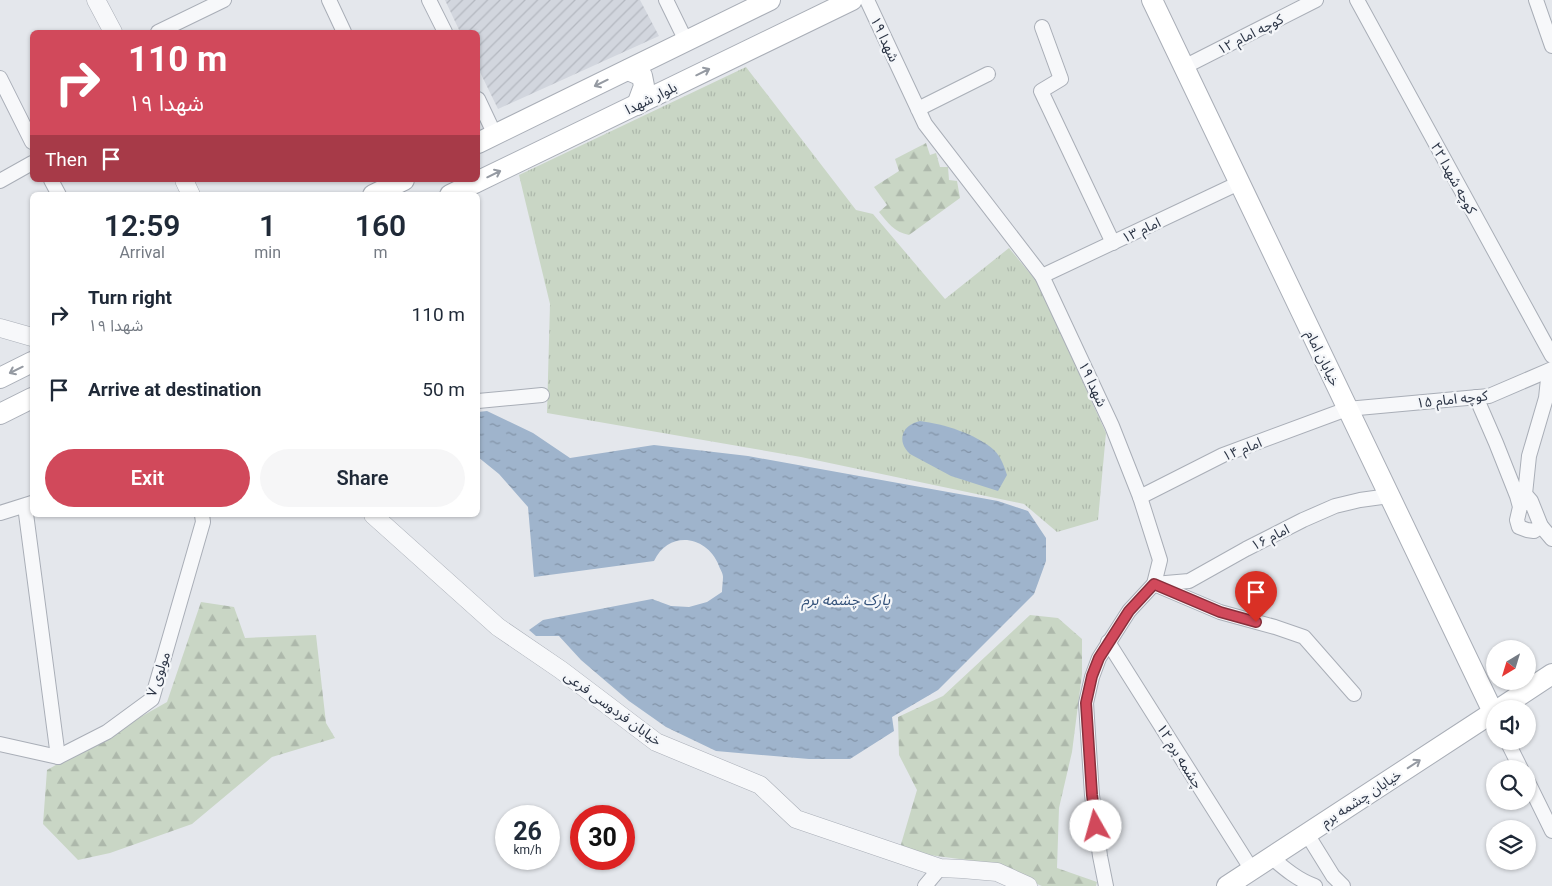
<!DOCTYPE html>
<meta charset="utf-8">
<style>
body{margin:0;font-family:Roboto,"Noto Sans Arabic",sans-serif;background:#f6f6f7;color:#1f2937;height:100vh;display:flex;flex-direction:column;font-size:19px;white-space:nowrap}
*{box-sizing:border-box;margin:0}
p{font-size:16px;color:#747a83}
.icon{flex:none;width:28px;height:28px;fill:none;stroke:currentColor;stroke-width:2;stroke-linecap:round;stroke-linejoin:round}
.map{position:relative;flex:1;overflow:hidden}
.sheet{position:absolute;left:30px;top:192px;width:450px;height:325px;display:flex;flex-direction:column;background:#fff;border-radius:8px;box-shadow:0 1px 4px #0004}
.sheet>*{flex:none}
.banner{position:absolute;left:30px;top:30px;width:450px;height:152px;border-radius:8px;box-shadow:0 1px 4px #0004;background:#d1495b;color:#fff;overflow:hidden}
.needle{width:32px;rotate:218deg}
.tools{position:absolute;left:1486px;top:640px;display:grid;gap:10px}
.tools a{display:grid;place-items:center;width:50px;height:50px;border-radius:50%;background:#fff;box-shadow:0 1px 4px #0004;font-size:25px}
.speed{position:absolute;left:495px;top:805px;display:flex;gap:10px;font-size:25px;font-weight:700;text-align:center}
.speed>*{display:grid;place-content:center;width:65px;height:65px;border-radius:50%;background:#fff;box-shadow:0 1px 4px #0004;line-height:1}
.speed small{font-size:12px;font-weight:400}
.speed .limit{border:8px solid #d22;background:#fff;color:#111}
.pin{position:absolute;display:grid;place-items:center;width:42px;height:42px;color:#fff;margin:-51px -21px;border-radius:50% 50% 50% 0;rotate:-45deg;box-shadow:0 0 5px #0007}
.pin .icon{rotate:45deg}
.me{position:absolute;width:55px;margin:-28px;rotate:353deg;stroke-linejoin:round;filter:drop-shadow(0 0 4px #0008)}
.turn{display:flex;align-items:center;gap:18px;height:105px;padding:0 15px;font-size:22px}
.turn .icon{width:65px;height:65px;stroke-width:2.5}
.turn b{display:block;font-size:35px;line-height:42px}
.then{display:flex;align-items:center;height:48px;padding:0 15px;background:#0003;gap:10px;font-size:19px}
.eta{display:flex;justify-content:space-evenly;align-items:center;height:85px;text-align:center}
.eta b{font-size:30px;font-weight:600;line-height:35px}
.action{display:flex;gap:10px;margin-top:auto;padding:10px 15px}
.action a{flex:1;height:58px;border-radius:30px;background:#d1495b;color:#fff;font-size:20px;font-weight:600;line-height:58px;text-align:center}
.action a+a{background:#f6f6f7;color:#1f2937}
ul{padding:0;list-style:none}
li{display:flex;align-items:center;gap:15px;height:75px;padding:0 15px}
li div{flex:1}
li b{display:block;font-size:19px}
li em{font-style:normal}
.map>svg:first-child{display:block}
.industrial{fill:url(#industrial-furrows)}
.forest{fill:url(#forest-firs)}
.park{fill:url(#park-tufts)}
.water{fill:url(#water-ripples)}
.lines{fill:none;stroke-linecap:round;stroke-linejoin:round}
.minor-casing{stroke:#a9aeb7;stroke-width:16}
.tertiary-casing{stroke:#a9aeb7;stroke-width:19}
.secondary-casing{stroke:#a9aeb7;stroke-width:22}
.minor{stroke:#f7f8fa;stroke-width:14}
.tertiary{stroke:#f7f8fa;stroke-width:18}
.secondary{stroke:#fff;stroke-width:20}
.oneway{stroke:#959aa2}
.route-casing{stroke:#882f3b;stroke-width:12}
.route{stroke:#d1495b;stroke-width:9}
.labels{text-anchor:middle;stroke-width:4.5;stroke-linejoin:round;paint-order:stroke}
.street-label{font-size:14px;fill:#2b3445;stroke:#f4f6f9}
.water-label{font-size:15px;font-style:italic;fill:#34527a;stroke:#f4f6f9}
</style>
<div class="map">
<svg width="1552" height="886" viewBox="0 0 1552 886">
<defs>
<pattern id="industrial-furrows" width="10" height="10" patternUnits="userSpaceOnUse" patternTransform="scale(1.25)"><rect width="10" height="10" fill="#d2d6de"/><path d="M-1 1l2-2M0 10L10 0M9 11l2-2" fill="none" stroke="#b4b8c0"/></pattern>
<pattern id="forest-firs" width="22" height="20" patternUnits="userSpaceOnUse" patternTransform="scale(1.25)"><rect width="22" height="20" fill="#c9d6c5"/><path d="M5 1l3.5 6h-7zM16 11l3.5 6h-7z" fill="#adb8ab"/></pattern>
<pattern id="park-tufts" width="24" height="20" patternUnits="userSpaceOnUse" patternTransform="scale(1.25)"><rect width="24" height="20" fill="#c9d6c5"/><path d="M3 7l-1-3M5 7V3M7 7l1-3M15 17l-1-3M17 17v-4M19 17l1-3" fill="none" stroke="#adb8ab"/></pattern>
<pattern id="water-ripples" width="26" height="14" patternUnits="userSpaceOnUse" patternTransform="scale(1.25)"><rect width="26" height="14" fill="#9fb4cc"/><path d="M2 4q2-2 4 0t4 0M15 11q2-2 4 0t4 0" fill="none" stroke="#8293a7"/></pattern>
</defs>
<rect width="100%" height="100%" fill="#e4e7ec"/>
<path class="industrial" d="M445,0H640L659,36L498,109L478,68V32H460Z"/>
<g class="forest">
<path d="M926,143L930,155L936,153L940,167H948L949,180L957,181L960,198L909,235C894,232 888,223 879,212L887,205L874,187L899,171L895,159Z"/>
<path d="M201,602L234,607L245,638L316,635L326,723L335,738L272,757L192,824L110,853L78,860L43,824L47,770L167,702Z"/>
<path d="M1030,615L1058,618L1082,639V674L1072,752L1059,808L1057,868L1097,882L1096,886H1042L982,862L899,851L917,790L899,755L898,717L943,696Z"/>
</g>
<path class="park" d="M746,67L856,210L873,214L945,299L1009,248L1038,283L1106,433L1098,520L1057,532L1024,504L801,457L547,413L550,304L519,175Z"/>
<g class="water">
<path d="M487,411L533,433L570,458L654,445L748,456L998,501L1028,511L1046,538V561L1034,594L938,690L892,717L894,731L850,759H809L716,751L666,727L629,701L581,660L559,636H536L529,630L543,620L652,599L671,606L689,607L707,602L722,592C722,587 723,581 723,577C723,573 720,569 719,566C707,535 669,530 654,561L534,577L528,507L499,474L478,457V412Z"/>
<path d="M920,421C944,424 976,434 994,450C1001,457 1004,466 1007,475L998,491L951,476L910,454C896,441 902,425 920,421Z"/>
</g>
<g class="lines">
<defs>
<g id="minor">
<path d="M329,0L344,32"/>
<path d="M429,0L445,32"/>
<path d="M666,0L686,41"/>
<path d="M867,0L925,124L1042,276L1112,426L1140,497L1160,560L1154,584L1220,612L1275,627L1304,637L1354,694"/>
<path d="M1357,0L1552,356"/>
<path d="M1536,0L1552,46"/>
<path d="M1042,27L1061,79L1041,91L1113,243"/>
<path d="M158,32L224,0"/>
<path d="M1184,67L1316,0"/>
<path d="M0,78L32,142"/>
<path d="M478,99L495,135"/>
<path d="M918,109L988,74"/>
<path d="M51,180L59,195"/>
<path d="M0,181L32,163"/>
<path d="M1042,276L1239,183"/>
<path d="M1476,397L1496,443L1517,496L1520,507L1517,520L1519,527L1527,530L1534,531L1541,526L1531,501L1525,494L1529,456L1546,398L1548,379L1552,375"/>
<path d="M478,401L542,395"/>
<path d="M1140,497L1223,455L1347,409L1489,396L1552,369"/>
<path d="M25,506L58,757"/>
<path d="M0,513L32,503"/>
<path d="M1541,526L1552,539"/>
<path d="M1108,642L1252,870"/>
<path d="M1507,741L1521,769"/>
<path d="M0,744L58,757L107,732L152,699L203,522L202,515"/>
<path d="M1528,782L1552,831"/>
<path d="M1307,834L1333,876L1343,886"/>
<path d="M1271,857C1285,869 1298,880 1315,886"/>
<path d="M925,886L940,868"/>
<path d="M1106,886L1100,856L1092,795L1086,703L1092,677L1099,658L1129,611L1154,584L1189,581L1246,549L1303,520L1335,506L1360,500L1389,496"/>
</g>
<g id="tertiary">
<path d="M96,0L113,32"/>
<path d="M184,180L191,195"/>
<path d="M0,328L32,337"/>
<path d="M373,515L498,627L561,670L656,742L760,785L796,819L940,868L962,869L997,872L1028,886"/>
</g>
<g id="secondary">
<path d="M1152,0L1493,712"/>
<path d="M628,70L642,76L644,86L637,105"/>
<path d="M478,143L770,0"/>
<path d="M373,195L404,180"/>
<path d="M450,195L852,0"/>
<path d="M0,378L32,362"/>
<path d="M0,414L32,398"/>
<path d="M1499,709L1552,674"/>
<path d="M1227,886L1495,711"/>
</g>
</defs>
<use href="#minor" class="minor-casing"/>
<use href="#tertiary" class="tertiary-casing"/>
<use href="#secondary" class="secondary-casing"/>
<use href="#minor" class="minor"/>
<use href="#tertiary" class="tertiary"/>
<use href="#secondary" class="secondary"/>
</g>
<defs><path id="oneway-shaft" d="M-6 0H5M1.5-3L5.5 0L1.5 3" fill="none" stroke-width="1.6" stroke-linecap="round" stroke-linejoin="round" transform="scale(1.25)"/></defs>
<g class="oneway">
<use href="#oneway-shaft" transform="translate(703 72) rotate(-26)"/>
<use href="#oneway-shaft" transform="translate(601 83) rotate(154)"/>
<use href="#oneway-shaft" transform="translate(494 174) rotate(-26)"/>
<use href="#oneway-shaft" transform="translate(16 370) rotate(154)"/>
<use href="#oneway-shaft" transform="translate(1414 764) rotate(-33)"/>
</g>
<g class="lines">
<defs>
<path id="route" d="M1096,826L1092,795L1086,703L1092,676L1099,658L1129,611L1154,584L1220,612L1256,622"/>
</defs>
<use href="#route" class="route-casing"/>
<use href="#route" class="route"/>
</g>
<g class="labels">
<g class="street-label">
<text transform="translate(1250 34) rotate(-27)" y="5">کوچه امام ۱۲</text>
<text transform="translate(885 39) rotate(65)" y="5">شهدا ۱۹</text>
<text transform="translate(651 98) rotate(-26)" y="5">بلوار شهدا</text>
<text transform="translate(1454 178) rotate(61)" y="5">کوچه شهدا ۲۲</text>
<text transform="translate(1141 230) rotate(-25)" y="5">امام ۱۳</text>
<text transform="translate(1323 358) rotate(64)" y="5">خیابان امام</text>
<text transform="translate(1093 384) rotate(65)" y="5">شهدا ۱۹</text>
<text transform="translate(1452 399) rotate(-6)" y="5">کوچه امام ۱۵</text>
<text transform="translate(1242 449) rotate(-22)" y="5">امام ۱۴</text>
<text transform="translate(1270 537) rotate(-27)" y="5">امام ۱۶</text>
<text transform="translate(158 674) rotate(-71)" y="5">مولوی ۷</text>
<text transform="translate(613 708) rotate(36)" y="5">خیابان فردوسی فرعی</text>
<text transform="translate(1180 756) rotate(58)" y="5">چشمه برم ۱۲</text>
<text transform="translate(1361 798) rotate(-33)" y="5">خیابان چشمه برم</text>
</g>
<g class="water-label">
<text x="846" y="605">پارک چشمه برم</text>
</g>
</g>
</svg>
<div class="tools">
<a><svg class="needle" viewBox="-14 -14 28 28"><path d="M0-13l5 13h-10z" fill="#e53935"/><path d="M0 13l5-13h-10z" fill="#747a83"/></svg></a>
<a><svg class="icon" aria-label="sound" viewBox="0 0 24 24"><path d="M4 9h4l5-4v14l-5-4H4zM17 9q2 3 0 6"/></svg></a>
<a><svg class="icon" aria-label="search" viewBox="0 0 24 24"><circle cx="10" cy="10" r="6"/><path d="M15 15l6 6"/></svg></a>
<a><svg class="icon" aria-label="layers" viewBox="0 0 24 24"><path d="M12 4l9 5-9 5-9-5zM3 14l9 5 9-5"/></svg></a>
</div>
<div class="speed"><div>26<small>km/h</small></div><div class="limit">30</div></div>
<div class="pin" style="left:1256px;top:622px;background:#d93025"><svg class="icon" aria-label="arrive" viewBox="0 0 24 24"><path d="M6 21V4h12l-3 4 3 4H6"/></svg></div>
<svg class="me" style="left:1096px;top:826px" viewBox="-20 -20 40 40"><circle r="19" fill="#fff"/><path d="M0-13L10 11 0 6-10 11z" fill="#d1495b"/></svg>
<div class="banner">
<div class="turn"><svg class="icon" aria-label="right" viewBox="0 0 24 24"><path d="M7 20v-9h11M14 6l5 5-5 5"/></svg><div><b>110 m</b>شهدا ۱۹</div></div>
<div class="then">Then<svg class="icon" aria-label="arrive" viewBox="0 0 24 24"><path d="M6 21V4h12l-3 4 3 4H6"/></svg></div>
</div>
<section class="sheet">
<div class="eta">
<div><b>12:59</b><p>Arrival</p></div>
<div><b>1</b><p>min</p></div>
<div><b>160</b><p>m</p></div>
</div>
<ul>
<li><svg class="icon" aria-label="right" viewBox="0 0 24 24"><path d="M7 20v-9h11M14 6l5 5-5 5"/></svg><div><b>Turn right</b><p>شهدا ۱۹</p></div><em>110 m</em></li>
<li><svg class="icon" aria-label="arrive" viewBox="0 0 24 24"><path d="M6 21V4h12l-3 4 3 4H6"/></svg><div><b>Arrive at destination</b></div><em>50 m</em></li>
</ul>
<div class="action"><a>Exit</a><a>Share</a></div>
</section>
</div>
